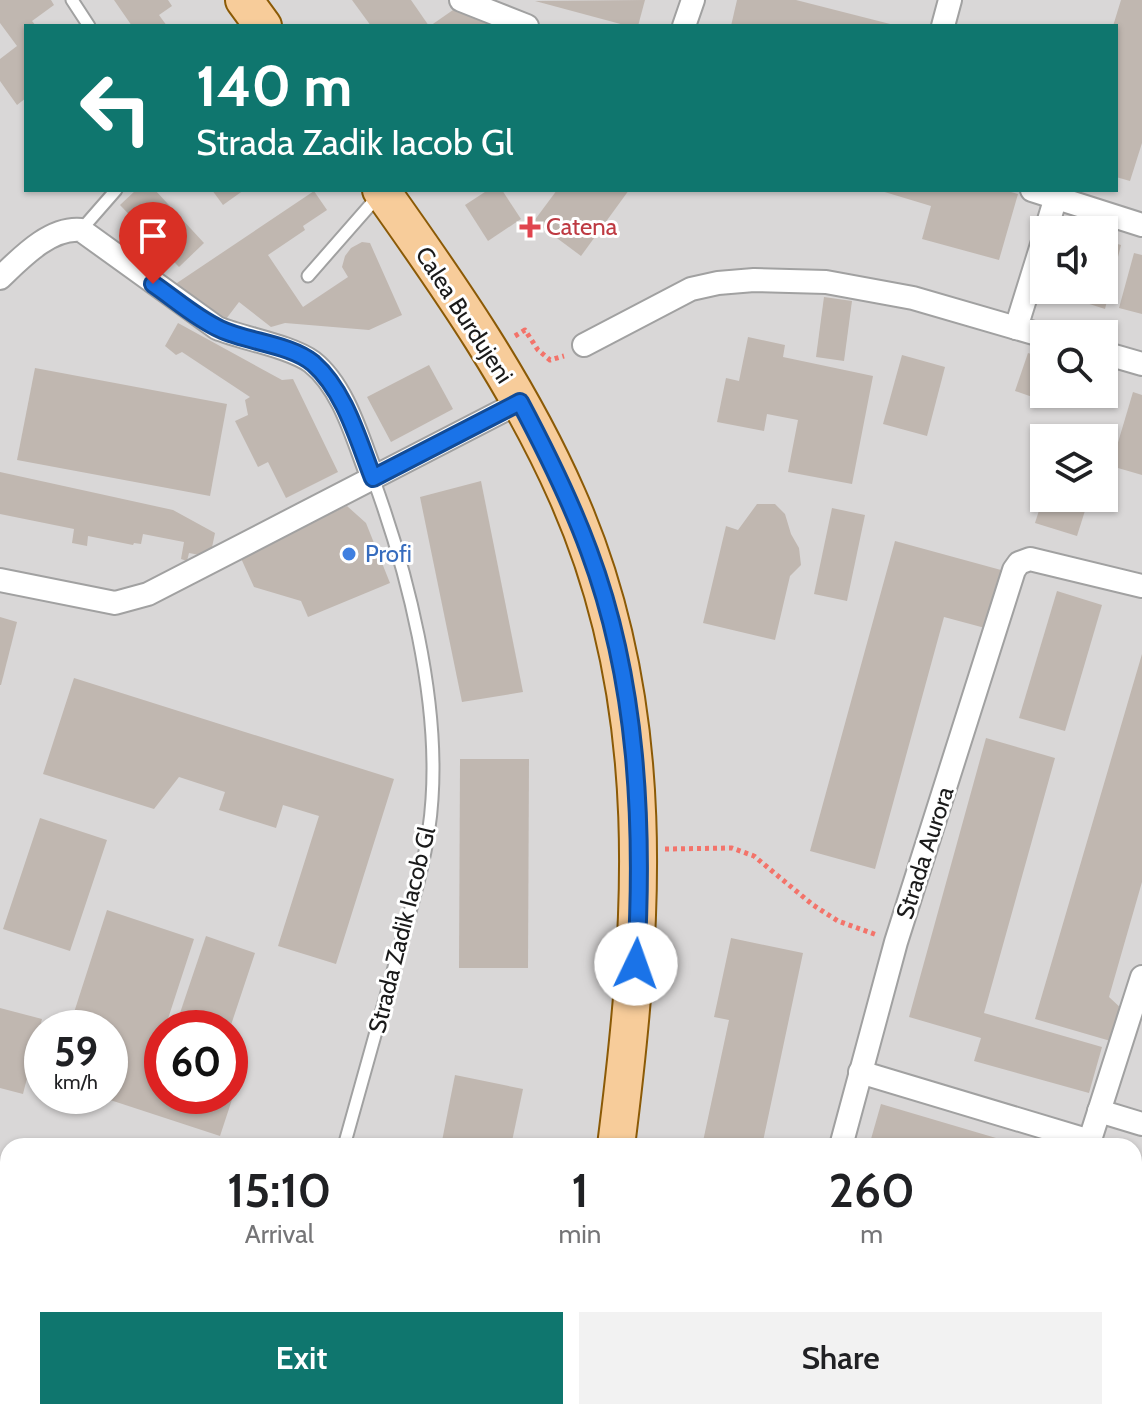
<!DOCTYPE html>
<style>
body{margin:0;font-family:Cabin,sans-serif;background:#f2f2f2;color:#202124;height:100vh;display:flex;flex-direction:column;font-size:30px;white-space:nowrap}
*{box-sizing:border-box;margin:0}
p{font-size:26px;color:#757577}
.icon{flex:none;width:44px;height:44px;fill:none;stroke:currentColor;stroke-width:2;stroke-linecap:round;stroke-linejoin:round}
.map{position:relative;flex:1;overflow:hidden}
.details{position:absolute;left:0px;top:1138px;width:1142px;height:282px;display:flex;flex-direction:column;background:#fff;border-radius:24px 24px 0 0;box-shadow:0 2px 6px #0004}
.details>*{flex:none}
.top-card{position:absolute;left:24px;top:24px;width:1094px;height:168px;border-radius:0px;box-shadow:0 2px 6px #0004;background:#0f766e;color:#fff;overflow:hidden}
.controls{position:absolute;left:1030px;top:216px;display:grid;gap:16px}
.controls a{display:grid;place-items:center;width:88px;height:88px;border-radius:0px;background:#fff;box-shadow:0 2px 6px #0004;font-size:40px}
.speed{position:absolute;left:24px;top:1010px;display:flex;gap:16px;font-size:40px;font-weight:700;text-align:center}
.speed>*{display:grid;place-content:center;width:104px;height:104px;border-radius:50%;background:#fff;box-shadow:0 2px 6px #0004;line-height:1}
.speed small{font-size:20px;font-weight:400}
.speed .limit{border:12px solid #d22;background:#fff;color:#111}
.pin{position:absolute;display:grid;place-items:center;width:68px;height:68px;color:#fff;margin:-82px -34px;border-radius:50% 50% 50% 0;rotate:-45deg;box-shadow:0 0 8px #0007}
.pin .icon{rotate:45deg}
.me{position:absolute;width:88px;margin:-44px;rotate:3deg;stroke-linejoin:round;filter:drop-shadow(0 0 6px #0008)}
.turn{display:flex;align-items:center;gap:28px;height:168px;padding:0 40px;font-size:36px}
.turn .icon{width:104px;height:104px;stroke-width:2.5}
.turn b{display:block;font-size:56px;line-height:68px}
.eta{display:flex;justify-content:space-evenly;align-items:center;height:136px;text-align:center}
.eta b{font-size:48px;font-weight:600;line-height:56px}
.cta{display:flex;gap:16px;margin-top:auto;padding:16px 40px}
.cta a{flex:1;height:92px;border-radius:0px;background:#0f766e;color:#fff;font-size:32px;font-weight:600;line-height:92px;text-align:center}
.cta a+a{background:#f2f2f2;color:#202124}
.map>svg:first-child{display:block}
.residential{fill:#d9d7d7;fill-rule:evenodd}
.building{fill:#c0b7b0}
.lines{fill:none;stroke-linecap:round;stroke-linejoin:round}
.lane-casing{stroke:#a1a1a1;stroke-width:15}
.street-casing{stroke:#a1a1a1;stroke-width:26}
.primary-casing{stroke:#8b5a06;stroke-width:40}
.path{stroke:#f3736a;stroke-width:5;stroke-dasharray:4 4;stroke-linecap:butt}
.lane{stroke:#fff;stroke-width:11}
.street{stroke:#fff;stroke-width:22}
.primary{stroke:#f7cc9a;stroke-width:36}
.route-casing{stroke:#114b97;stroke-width:20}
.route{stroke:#1a73e8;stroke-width:14}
.health-dot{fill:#e0444e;stroke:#fff;stroke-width:3}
.shop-dot{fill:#3f7fe0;stroke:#fff;stroke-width:3}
.labels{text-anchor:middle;stroke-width:6;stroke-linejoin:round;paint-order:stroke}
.health-label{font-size:24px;fill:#be3a42;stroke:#fff;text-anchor:start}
.street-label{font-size:24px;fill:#1a1a1a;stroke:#fff}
.shop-label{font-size:24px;fill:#366cbe;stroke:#fff;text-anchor:start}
</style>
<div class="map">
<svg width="1142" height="1419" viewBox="0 0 1142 1419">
<rect width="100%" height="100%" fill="#ece8e0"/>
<path class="residential" d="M0,0H1142V1419H0ZM26,26H1116V190H26ZM1044,230H1104V290H1044ZM1044,334H1104V394H1044ZM1044,438H1104V498H1044ZM42,1028H110V1096H42ZM162,1028H230V1096H162ZM8,1146H1134V1412H8Z"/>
<g class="building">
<path d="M0,0H51L54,5L32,21L36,26H26V98L17,105L0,81V59L17,46L0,23Z"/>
<path d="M114,0H168L172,6L159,15L167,26H132Z"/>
<path d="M352,0H411L429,26H371Z"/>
<path d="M645,0L638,26H628L535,1Z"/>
<path d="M737,0H796L898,26H731Z"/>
<path d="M1121,0H1142V143L1130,181L1116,177V26H1113Z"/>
<path d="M453,10L493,26H430Z"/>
<path d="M136,190H155L204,243L179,267L120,205Z"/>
<path d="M212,190H244L223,205Z"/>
<path d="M488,190H502L521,219L488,241L465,205Z"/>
<path d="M557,190H629L581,256L534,221Z"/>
<path d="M878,190H1004L1018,194L999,260L922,239L931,206Z"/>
<path d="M314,191L327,210L303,226L305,230L268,255L303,307L348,277L342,267L345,256L351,248L362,242L370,243L402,315L369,330L285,323L271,327L239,302L223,323L174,285Z"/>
<path d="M1104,240L1121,245L1105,309L1049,291L1104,290Z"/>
<path d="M1134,253L1142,255V314L1119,308Z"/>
<path d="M824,297L852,301L844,361L816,357Z"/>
<path d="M178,323L282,380L293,379L338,472L286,498L268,462L258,467L235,421L248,415L245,400L250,397L182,352L176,355L165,346Z"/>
<path d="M748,337L785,345L783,357L873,376L852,484L788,472L798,420L767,414L764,431L717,422L726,378L739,381Z"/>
<path d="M1028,353L1044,358V394H1065L1061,407L1015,391Z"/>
<path d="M902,355L945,367L927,436L883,424Z"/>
<path d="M429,365L453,409L391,442L367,397Z"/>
<path d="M35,368L227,404L210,496L17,460Z"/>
<path d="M1133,392L1142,395V475L1111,466Z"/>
<path d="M0,472L173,510L215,533L210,557L189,553L187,561L181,559L184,542L143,534L141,544L134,543L133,545L88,536L87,546L72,543L74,529L0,514Z"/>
<path d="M481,481L523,692L462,702L420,497Z"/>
<path d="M1043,498H1089L1077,536L1035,523Z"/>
<path d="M757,504H775L785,514L791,534L799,548L801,565L790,576L775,640L703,623L726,526L738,530Z"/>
<path d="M347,506L366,523L390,583L308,617L301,601L254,587L239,554Z"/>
<path d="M832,508L865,515L847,601L814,594Z"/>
<path d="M895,541L1001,570L985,628L944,617L875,869L810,851Z"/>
<path d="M1057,591L1102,605L1065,731L1019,718Z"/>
<path d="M0,617L17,622L1,685H0Z"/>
<path d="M1142,654V882L1109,997L1123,1010L1114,1042L1035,1019Z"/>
<path d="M74,678L394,779L336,964L278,946L319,816L283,805L276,828L219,810L225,792L179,777L154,809L43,774Z"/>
<path d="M986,738L1055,758L984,1013L1102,1047L1089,1093L974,1061L981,1038L909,1017Z"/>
<path d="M460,759H529L528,968H459Z"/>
<path d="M40,818L107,840L70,951L3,929Z"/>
<path d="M107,910L194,939L165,1028H162V1096H230V1048L247,1054L220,1136L101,1097L110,1096V1028H69Z"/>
<path d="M206,936L255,953L230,1028L180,1013Z"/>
<path d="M731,938L803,953L762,1146H702L729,1020L714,1017Z"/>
<path d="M0,1008L42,1019L23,1094L0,1088Z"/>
<path d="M455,1075L523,1089L511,1146H441Z"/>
<path d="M881,1104L1020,1145V1146H869Z"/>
<path d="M1141,1181H1142V1330L1134,1328V1207Z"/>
<path d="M56,1412H104L123,1419H54Z"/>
<path d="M365,1412H433L431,1419H363Z"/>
<path d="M813,1412H863L861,1419H811Z"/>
<path d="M935,1412H990L988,1419H941L933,1417Z"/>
<path d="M1079,1412H1089L1111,1419H1077Z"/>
</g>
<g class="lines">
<defs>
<g id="lane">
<path d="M72,0L89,26"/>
<path d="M81,230L116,190"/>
<path d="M308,276L379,195"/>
<path d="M344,1146C362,1082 380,1017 398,953C413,902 429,851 432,799C439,697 408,573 373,478"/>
<path d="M0,1349L8,1350"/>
</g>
<g id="street">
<path d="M461,0L527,26"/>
<path d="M684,26L693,0"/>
<path d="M943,26L950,0"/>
<path d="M1032,190L1142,225"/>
<path d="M1046,230L1056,197"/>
<path d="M0,278C21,258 50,227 81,230L217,328C244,339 290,346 312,362C345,388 358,441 373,478"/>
<path d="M1016,328L1044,238"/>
<path d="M584,345L691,289L718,283L754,280L826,282L913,298L1044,336"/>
<path d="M1104,353L1142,364"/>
<path d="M0,580L115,603L148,594L520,402"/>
<path d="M860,1072L1090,1141"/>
<path d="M1099,1111L1142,1124"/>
<path d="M841,1146L896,942L1014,570L1019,563L1030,559L1142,586"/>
<path d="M1088,1146L1142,977"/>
<path d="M0,1323L8,1296"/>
<path d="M1134,1386L1142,1388"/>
<path d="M770,1419L772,1412"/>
<path d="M1008,1419L1010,1412"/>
</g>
<g id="primary">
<path d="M244,0L263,26"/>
<path d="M381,190C450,287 519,386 567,495C661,706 644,924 616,1146"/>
<path d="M576,1419L577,1412"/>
</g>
</defs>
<use href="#lane" class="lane-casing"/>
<use href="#street" class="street-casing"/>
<use href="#primary" class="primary-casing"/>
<g class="path">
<path d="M515,336L525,330L538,350L550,360L564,356"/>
<path d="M665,849L732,848L754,856L813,905L838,921L877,935"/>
</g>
<use href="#lane" class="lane"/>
<use href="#street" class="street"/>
<use href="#primary" class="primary"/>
</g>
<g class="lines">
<defs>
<path id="route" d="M153,284C175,299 196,318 220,329C247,342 290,344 313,363C345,391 358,440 373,478L520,402C546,451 570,499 589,551C638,682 644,826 636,964"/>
</defs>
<use href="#route" class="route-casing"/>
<use href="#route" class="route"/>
</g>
<path class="health-dot" d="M526 215h8v8h8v8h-8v8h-8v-8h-8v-8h8z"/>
<circle class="shop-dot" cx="349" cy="554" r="8"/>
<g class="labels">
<g class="health-label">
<text x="546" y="235">Catena</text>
</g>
<g class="street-label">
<text transform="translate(464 315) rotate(57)" y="8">Calea Burdujeni</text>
<text transform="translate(925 853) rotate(-72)" y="8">Strada Aurora</text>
<text transform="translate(402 930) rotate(-76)" y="8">Strada Zadik Iacob Gl</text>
</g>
<g class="shop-label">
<text x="365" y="562">Profi</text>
</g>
</g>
</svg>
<div class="controls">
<a><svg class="icon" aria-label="sound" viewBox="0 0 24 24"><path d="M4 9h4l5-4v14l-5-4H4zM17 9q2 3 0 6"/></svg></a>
<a><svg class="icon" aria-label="search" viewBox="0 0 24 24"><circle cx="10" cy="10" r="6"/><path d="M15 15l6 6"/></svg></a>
<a><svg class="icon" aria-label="layers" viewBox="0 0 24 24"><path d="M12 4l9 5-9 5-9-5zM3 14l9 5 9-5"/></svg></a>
</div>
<div class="speed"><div>59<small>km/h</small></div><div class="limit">60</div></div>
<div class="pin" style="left:153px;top:284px;background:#d93025"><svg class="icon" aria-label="arrive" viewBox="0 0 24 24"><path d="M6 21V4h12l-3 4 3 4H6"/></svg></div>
<svg class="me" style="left:636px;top:964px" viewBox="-20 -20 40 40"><circle r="19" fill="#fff"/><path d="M0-13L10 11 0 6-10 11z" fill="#1a73e8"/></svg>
<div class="top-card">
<div class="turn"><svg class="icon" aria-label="left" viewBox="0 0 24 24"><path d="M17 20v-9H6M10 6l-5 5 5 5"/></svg><div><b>140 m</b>Strada Zadik Iacob Gl</div></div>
</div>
<section class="details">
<div class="eta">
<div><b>15:10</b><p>Arrival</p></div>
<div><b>1</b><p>min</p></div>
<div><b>260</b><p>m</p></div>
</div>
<div class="cta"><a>Exit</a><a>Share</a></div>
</section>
</div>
